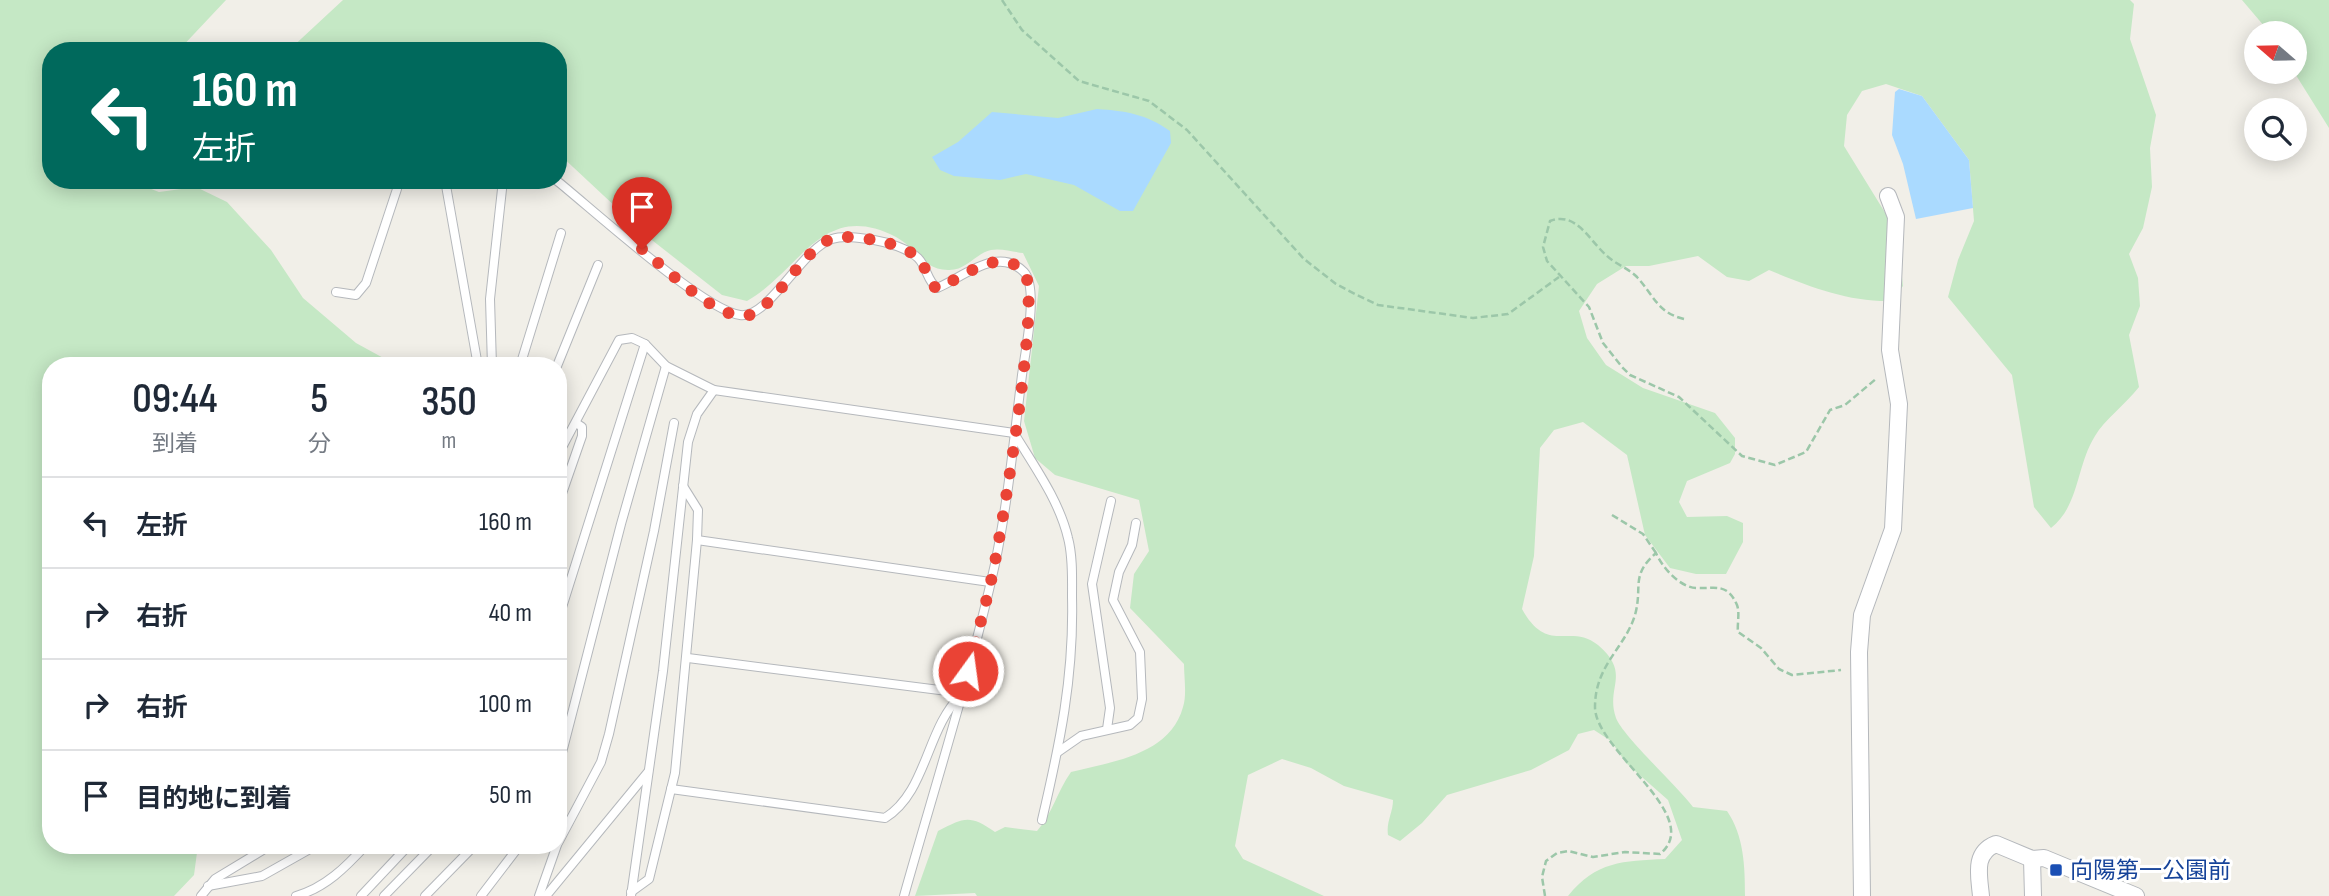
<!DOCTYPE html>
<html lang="ja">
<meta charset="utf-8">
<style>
body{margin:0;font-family:"Sofia Sans Condensed","Noto Sans JP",sans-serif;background:#f2f2f3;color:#1f2937;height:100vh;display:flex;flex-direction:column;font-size:26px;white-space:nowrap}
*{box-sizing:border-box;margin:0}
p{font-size:23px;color:#747a83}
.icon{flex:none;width:38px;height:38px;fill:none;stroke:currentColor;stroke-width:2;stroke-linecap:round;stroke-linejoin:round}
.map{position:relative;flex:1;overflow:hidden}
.sheet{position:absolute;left:42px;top:357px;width:525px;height:497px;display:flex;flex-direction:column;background:#fff;border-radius:28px;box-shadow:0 4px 18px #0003}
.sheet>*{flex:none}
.guide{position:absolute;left:42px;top:42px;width:525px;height:147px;border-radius:28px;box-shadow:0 4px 18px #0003;background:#00695c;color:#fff;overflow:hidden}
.needle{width:46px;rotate:290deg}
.controls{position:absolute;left:2244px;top:21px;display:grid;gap:14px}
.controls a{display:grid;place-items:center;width:63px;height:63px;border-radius:50%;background:#fff;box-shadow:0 4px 18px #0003;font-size:35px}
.pin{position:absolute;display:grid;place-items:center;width:60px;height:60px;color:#fff;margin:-72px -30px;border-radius:50% 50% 50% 0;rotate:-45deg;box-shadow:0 0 7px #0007}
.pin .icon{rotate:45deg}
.me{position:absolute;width:77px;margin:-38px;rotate:14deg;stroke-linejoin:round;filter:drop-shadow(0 0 5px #0008)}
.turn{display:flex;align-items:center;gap:24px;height:147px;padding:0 35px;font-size:32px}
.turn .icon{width:91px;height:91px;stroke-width:2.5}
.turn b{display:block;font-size:49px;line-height:60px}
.eta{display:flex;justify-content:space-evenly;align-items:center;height:119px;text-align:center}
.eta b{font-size:42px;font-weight:600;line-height:49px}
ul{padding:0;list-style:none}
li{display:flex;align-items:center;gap:21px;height:91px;padding:0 35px;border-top:2px solid #e0e1e3}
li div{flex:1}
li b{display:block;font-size:26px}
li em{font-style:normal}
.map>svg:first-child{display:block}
.green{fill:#c5e8c5}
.water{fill:#aadaff}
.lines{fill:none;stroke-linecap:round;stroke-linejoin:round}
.lane-casing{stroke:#b5b8bc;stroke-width:10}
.street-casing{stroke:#b5b8bc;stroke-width:18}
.path{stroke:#9cc7a9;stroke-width:2.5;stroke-dasharray:7 3.5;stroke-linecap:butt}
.lane{stroke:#fff;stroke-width:8}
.street{stroke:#fff;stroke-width:16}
.route{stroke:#ea4335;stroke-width:12;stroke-dasharray:0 21.6}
.transit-dot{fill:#1a4fb4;stroke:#fff;stroke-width:2.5}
.labels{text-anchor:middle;stroke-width:6;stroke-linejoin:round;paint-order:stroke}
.transit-label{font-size:23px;fill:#164399;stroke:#fff;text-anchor:start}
</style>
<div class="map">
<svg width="2329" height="896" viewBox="0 0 2329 896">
<rect width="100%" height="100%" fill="#f1efe8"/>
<g class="green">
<path d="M0,0H226L178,51H51V180H128L159,192L196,187L227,202L271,250L303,298L356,343L398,366H51V845H198L194,875L174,896H0Z"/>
<path d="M343,0H2130L2134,4L2130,39L2156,115L2150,148L2152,187L2143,228L2129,254L2138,278L2140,306L2129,335L2139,387C2126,404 2104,420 2095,436C2076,466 2080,505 2051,528L2034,507L2012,375L1948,297L1958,260L1974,221L1969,160L1922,96L1886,84L1862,91L1847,115L1844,146L1897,232L1903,286L1891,301C1848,302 1808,286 1769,270L1749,281L1727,277L1698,256L1649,266H1626L1597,284L1579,311L1587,338L1606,365L1643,388L1715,413L1735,438V454L1730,463L1687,481L1679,502L1687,517L1727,516L1743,523V542L1726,574H1696L1670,568L1645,535L1627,455L1583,422L1554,430L1540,448L1534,556L1522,609C1548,656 1570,622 1598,645C1632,674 1605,687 1616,718C1622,735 1677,786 1693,807L1727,811C1744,836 1745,866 1745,896H1568C1596,861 1623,861 1665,859L1682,840L1668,800L1626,763L1611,741L1594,730L1578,734L1569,750L1531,770L1447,795L1422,823L1400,841L1388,835C1386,821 1393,813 1393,800L1344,786L1311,768L1282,759L1248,775L1235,846L1243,859L1324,896H977L975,893L915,896L938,831C964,818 969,814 995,832L1005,827L1037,831C1052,814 1057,792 1071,772C1111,762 1170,755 1183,707C1187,695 1184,677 1184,664L1130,608L1134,574L1149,551L1139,500L1055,475L1035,458L1024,421L1039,286L1023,253C1014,252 1001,248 991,250C976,253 966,271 948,270C921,269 918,249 896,237C822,199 801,270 747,301L722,295L648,237L558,153V51H288Z"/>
<path d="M2242,0H2329V128L2294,72V33H2270Z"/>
</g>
<g class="water">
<path d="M1899,89L1922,96L1969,160L1973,208L1916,219L1903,164L1892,135L1895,92Z"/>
<path d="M1097,109C1126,111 1146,114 1170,131L1171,143L1133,211H1120L1074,185L1026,174L1000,180L954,176L940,170L932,157L958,142L992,112L1058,118Z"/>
</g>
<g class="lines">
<defs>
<g id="lane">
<path d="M445,180L478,366"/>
<path d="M556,180C591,208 703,310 740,315C769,319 801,249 832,239C844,235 861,238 874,240C887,242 909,249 918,258C927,267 927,281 937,288C962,278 998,245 1024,272C1039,288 1025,353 1022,375C1014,438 1008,502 995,564C970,676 935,786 904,896"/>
<path d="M336,292L356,295L366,283L397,189L394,180"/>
<path d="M492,366L490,299L503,180"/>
<path d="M520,366L561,233"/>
<path d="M557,366L598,265"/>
<path d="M1014,433C1034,466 1059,500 1068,538C1073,557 1072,578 1072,597C1074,677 1060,743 1042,820"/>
<path d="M558,455L619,340L632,338L645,344L666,366L714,390L1014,433"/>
<path d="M558,505L582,436V427L576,423"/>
<path d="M697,540L990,582"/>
<path d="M558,620L645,344"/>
<path d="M688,658L963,693"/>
<path d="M1107,729L1110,708L1092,584L1111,501"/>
<path d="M1058,752L1081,736L1130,725L1138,718L1142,699L1140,652L1113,600L1119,572L1132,545L1136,523"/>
<path d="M558,768L621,524L666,366"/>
<path d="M671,789L885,818C927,792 926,729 961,695"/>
<path d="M558,843L601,762L609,734L654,531L674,423"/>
<path d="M208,886L262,876L317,845"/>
<path d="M631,892L649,879L675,773L697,540L698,510L683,486"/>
<path d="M201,896L215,879L271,845"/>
<path d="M296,896C325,888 346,867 366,845"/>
<path d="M361,896L409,845"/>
<path d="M384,896L434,845"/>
<path d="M425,896L475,845"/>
<path d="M481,896L520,845"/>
<path d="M539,896L557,845"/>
<path d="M546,896L648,772"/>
<path d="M631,896L663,671L688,442L697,414L714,390"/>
</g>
<g id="street">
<path d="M2032,859L2033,896"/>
<path d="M1862,896L1859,652L1862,615L1893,529L1899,404L1890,350L1896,217L1888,196"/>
<path d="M1981,896C1979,875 1973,853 1996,844L2032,859L2044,858L2136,896"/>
</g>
</defs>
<use href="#lane" class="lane-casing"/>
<use href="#street" class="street-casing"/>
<g class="path">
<path d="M1002,0L1022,30L1079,81L1149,101L1187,130L1304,259L1336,284L1357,295L1378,305L1473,318L1508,314L1559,277"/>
<path d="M1684,319C1658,313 1654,296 1637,277C1628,268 1615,264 1606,255C1589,240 1576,211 1550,221L1543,247L1547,261L1589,307L1603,343L1622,367L1630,375L1679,397L1742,456L1775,465L1806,452L1830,410L1845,405L1877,378"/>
<path d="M1612,515L1643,534L1656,553"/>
<path d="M1545,896L1542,877L1546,861L1557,853L1568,851L1593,857L1625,852L1660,854C1706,816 1595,751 1595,707C1595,665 1625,648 1635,615C1643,586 1630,576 1656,553C1662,567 1679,587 1696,588C1715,589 1727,582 1737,605C1740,613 1737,624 1738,632L1761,648L1779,669L1792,675L1841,670"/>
</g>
<use href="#lane" class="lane"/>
<use href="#street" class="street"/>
</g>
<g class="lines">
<path class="route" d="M642,249C664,267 714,317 744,316C773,314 800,251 831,239C843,235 861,238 874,240C886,242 908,248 918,258C927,267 927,281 937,289C962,278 999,245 1024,272C1042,292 1002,524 995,562C988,598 977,634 968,671"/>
</g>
<rect class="transit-dot" x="2049" y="863" width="14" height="14" rx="3.5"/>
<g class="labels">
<g class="transit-label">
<text x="2070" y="878">向陽第一公園前</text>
</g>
</g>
</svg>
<div class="controls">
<a><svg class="needle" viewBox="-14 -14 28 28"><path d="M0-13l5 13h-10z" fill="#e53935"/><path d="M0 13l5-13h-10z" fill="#747a83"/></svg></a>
<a><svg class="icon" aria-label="search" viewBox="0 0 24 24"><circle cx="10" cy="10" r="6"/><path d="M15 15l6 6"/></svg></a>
</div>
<div class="pin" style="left:642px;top:249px;background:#d93025"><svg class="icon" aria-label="arrive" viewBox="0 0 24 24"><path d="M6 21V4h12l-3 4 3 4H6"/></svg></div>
<svg class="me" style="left:968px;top:671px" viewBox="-20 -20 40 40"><circle r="17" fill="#ea4335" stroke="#fff" stroke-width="3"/><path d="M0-11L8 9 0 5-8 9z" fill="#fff"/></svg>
<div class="guide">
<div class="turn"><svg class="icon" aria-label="left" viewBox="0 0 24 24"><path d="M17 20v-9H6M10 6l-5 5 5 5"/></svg><div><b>160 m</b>左折</div></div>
</div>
<section class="sheet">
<div class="eta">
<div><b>09:44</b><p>到着</p></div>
<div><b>5</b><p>分</p></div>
<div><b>350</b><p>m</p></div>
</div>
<ul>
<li><svg class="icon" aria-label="left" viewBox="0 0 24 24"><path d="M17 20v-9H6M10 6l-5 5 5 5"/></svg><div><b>左折</b></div><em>160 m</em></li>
<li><svg class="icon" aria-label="right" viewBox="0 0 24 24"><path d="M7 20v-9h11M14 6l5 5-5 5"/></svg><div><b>右折</b></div><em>40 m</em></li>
<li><svg class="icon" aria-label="right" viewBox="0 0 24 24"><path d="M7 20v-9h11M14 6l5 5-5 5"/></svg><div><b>右折</b></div><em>100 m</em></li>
<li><svg class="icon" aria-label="arrive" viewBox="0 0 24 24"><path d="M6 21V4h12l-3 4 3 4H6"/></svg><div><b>目的地に到着</b></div><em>50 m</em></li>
</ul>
</section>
</div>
